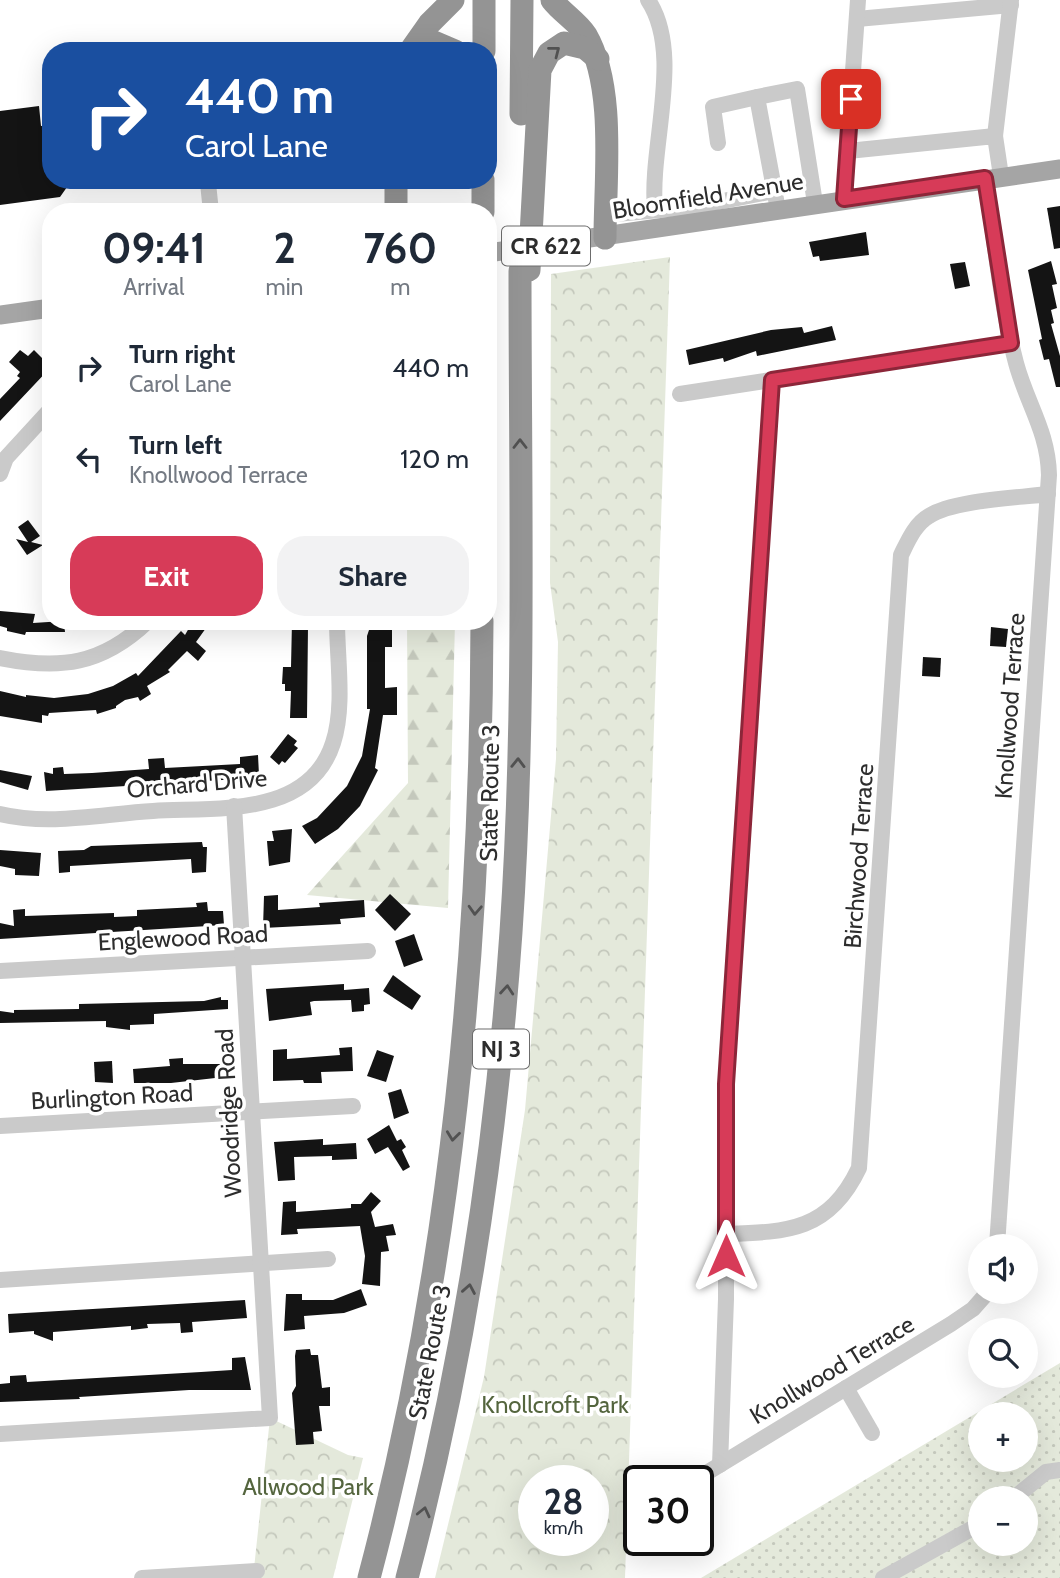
<!DOCTYPE html>
<meta charset="utf-8">
<style>
body{margin:0;font-family:Cabin,sans-serif;background:#f2f2f3;color:#1f2937;height:100vh;display:flex;flex-direction:column;font-size:26px;white-space:nowrap}
*{box-sizing:border-box;margin:0}
p{font-size:23px;color:#747a83}
.icon{flex:none;width:38px;height:38px;fill:none;stroke:currentColor;stroke-width:2;stroke-linecap:round;stroke-linejoin:round}
.map{position:relative;flex:1;overflow:hidden}
.side{position:absolute;left:42px;top:203px;width:455px;height:427px;display:flex;flex-direction:column;background:#fff;border-radius:28px;box-shadow:0 7px 28px #0002}
.side>*{flex:none}
.banner{position:absolute;left:42px;top:42px;width:455px;height:147px;border-radius:28px;box-shadow:0 7px 28px #0002;background:#1a4fa0;color:#fff;overflow:hidden}
.fabs{position:absolute;left:968px;top:1234px;display:grid;gap:14px}
.fabs a{display:grid;place-items:center;width:70px;height:70px;border-radius:50%;background:#fff;box-shadow:0 7px 28px #0002;font-size:35px}
.speed{position:absolute;left:518px;top:1465px;display:flex;gap:14px;font-size:35px;font-weight:700;text-align:center}
.speed>*{display:grid;place-content:center;width:91px;height:91px;border-radius:50%;background:#fff;box-shadow:0 7px 28px #0002;line-height:1}
.speed small{font-size:18px;font-weight:400}
.speed .limit{border:4px solid #111;border-radius:10px;background:#fff;color:#111}
.pin{position:absolute;display:grid;place-items:center;width:60px;height:60px;color:#fff;margin:-30px;border-radius:14px;box-shadow:0 4px 10px #0006}
.me{position:absolute;width:77px;margin:-38px;rotate:0deg;stroke-linejoin:round;filter:drop-shadow(0 0 5px #0008)}
.turn{display:flex;align-items:center;gap:24px;height:147px;padding:0 28px;font-size:32px}
.turn .icon{width:91px;height:91px;stroke-width:2.5}
.turn b{display:block;font-size:49px;line-height:60px}
.eta{display:flex;justify-content:space-evenly;align-items:center;height:119px;text-align:center}
.eta b{font-size:42px;font-weight:700;line-height:49px}
.action{display:flex;gap:14px;margin-top:auto;padding:14px 28px}
.action a{flex:1;height:80px;border-radius:28px;background:#d73b58;color:#fff;font-size:28px;font-weight:700;line-height:80px;text-align:center}
.action a+a{background:#f2f2f3;color:#1f2937}
ul{padding:0;list-style:none}
li{display:flex;align-items:center;gap:21px;height:91px;padding:0 28px}
li div{flex:1}
li b{display:block;font-size:26px}
li em{font-style:normal}
.map>svg:first-child{display:block}
.grass{fill:url(#grass-dots);fill-rule:evenodd}
.forest{fill:url(#forest-firs)}
.park{fill:url(#park-crowns);fill-rule:evenodd}
.building{fill:#141414}
.lines{fill:none;stroke-linecap:round;stroke-linejoin:round}
.minor{stroke:#cacaca;stroke-width:16}
.major{stroke:#a5a5a5;stroke-width:19}
.highway{stroke:#949494;stroke-width:23}
.highway-bridge{stroke:#949494;stroke-width:23}
.oneway{stroke:#515151}
.route-casing{stroke:#8c2639;stroke-width:18}
.route{stroke:#d73b58;stroke-width:12}
.labels{text-anchor:middle;stroke-width:7;stroke-linejoin:round;paint-order:stroke}
.shield{fill:#fff;stroke:#6c6c6c;stroke-width:2}
.shield-label{font-size:23px;font-weight:bold;fill:#2d2d2d}
.street-label{font-size:24px;fill:#2d2d2d;stroke:#fff}
.park-label{font-size:24px;fill:#54653e;stroke:#fff}
</style>
<div class="map">
<svg width="1060" height="1578" viewBox="0 0 1060 1578">
<defs>
<pattern id="grass-dots" width="8" height="8" patternUnits="userSpaceOnUse" patternTransform="scale(1.75)"><rect width="8" height="8" fill="#e4e9db"/><path d="M2 2h.1M6 6h.1" fill="none" stroke="#c4c8bc" stroke-width="1.8" stroke-linecap="round"/></pattern>
<pattern id="forest-firs" width="22" height="20" patternUnits="userSpaceOnUse" patternTransform="scale(1.75)"><rect width="22" height="20" fill="#e4e9db"/><path d="M5 1l3.5 6h-7zM16 11l3.5 6h-7z" fill="#c4c8bc"/></pattern>
<pattern id="park-crowns" width="20" height="18" patternUnits="userSpaceOnUse" patternTransform="scale(1.75)"><rect width="20" height="18" fill="#e4e9db"/><path d="M2 6a3 3 0 1 1 6 0M12 15a3 3 0 1 1 6 0" fill="none" stroke="#c4c8bc"/></pattern>
</defs>
<rect width="100%" height="100%" fill="#fff"/>
<path class="grass" d="M1060,1363V1578H701ZM980,1414H1026V1460H980ZM980,1498H1026V1544H980Z"/>
<path class="forest" d="M407,621H455L448,908L307,895L408,783Z"/>
<g class="park">
<path d="M670,257L625,1578H435L484,1377L525,1110L556,759L558,642L550,583L551,274ZM534,1480H593V1540H534Z"/>
<path d="M270,1418L348,1455L363,1458L333,1578H253Z"/>
</g>
<g class="building">
<path d="M39,106L41,126L51,125V180H72L60,197L0,205V111Z"/>
<path d="M1060,206V248L1054,249L1047,208Z"/>
<path d="M866,232L869,255L820,261L819,256L813,257L809,242Z"/>
<path d="M1051,261L1057,284L1052,285L1057,308L1051,310L1054,323L1051,324L1060,356V387H1056L1049,359L1044,360L1039,340L1042,339L1028,270Z"/>
<path d="M965,262L970,286L955,289L950,264Z"/>
<path d="M832,326L836,340L757,356L756,351L724,362L723,358L689,365L686,350L771,330L802,327L804,333Z"/>
<path d="M20,350L28,356L34,350L51,367L0,421V399L20,378L17,376L20,372L9,362Z"/>
<path d="M28,520L40,536L31,542L43,545L27,555L16,539L28,542L18,527Z"/>
<path d="M0,611L35,614L33,623L64,621L65,632H26L25,635L7,631V628L0,626Z"/>
<path d="M193,621H211L196,642L206,651L198,661L187,651L168,670L170,672L147,686L151,694L140,701L138,697L125,700L116,706V708L97,714L96,710L49,713L48,716L42,715V723L0,716V691L26,697V695L54,698L88,694L113,686L136,673L138,676L181,631L185,635Z"/>
<path d="M292,621H307L308,626L307,718H290L291,691H285V684H282L283,667H291Z"/>
<path d="M372,621H392V647H385V688L397,687V715H383L375,768L378,770L360,806L338,829L315,844L302,826L317,818L347,786L362,756L370,709H367V636Z"/>
<path d="M991,627L1008,629L1006,647L990,646Z"/>
<path d="M923,657L941,658L940,677L922,676Z"/>
<path d="M288,734L297,741L294,745L298,748L285,763L282,761L279,765L270,757Z"/>
<path d="M258,755L259,775L254,778L46,791L44,772L53,774V768L63,767L64,774L92,773L149,769L148,759L164,758L165,768L240,764V757Z"/>
<path d="M0,770L32,776L28,790L0,782Z"/>
<path d="M292,829L290,862L269,866L267,841H274L272,831Z"/>
<path d="M202,842L203,847H207L206,872L192,873L191,859L70,866V872L59,873L58,851L84,850L91,846Z"/>
<path d="M0,850L41,853L39,876L15,875V869L0,866Z"/>
<path d="M390,894L411,914L395,931L375,910Z"/>
<path d="M278,895V910L320,907L319,903L364,900L365,917L340,919L341,924L263,928L264,896Z"/>
<path d="M207,902L208,911H223L224,925L0,939V923L14,926L13,910L25,909V916L114,913V917L137,916V910L197,907L196,903Z"/>
<path d="M414,934L423,960L404,967L395,941Z"/>
<path d="M393,975L421,996L412,1010L383,991Z"/>
<path d="M344,984V990L369,988L370,1004L364,1005V1011L352,1012L351,1000L314,1001L310,1002L312,1015L269,1021L266,989Z"/>
<path d="M221,997V1000H228V1009L154,1014V1024L130,1025V1030L106,1027V1021L0,1023V1011L14,1013V1010L79,1009V1004L204,1001Z"/>
<path d="M352,1047L353,1071L321,1072L322,1083H304L303,1080L273,1081V1050L287,1049V1059L340,1055L339,1048Z"/>
<path d="M377,1050L394,1056L386,1082L367,1076Z"/>
<path d="M183,1058V1064H231L233,1076L171,1083H134L133,1069L170,1066L169,1059Z"/>
<path d="M112,1061L113,1083L95,1082L94,1062Z"/>
<path d="M401,1089L409,1113L394,1119L388,1093Z"/>
<path d="M389,1125L397,1141L401,1139L406,1147L402,1150L410,1167L403,1171L388,1147L375,1154L367,1139Z"/>
<path d="M323,1139V1145L356,1143L357,1159L332,1160V1156L294,1157L295,1180L278,1181L274,1142Z"/>
<path d="M371,1192L381,1201L371,1212L375,1227L393,1224L396,1235L386,1236L389,1251L381,1252L380,1286L362,1284L365,1256L360,1226L297,1229L298,1234L281,1235L283,1202L296,1201V1212L351,1208V1204H361Z"/>
<path d="M361,1289L367,1305L344,1313L304,1316L305,1329L284,1331L286,1294H302V1300H333Z"/>
<path d="M245,1300L247,1318L192,1322L193,1332L181,1333L180,1323L147,1324L148,1328L131,1330V1326L53,1332V1341L34,1334V1331L9,1333L8,1314Z"/>
<path d="M310,1349L311,1355H318L322,1388L330,1387V1406H319L322,1431L313,1432L314,1444L296,1445L292,1393L296,1386L295,1356L296,1350Z"/>
<path d="M245,1357L251,1390H189L79,1397L80,1399L0,1402V1384L10,1383V1376L26,1375L27,1382L201,1372L232,1370V1358Z"/>
</g>
<g class="lines">
<g class="minor">
<path d="M648,0C684,54 649,146 655,209"/>
<path d="M857,19L1011,5"/>
<path d="M995,136L1011,0"/>
<path d="M718,143L713,107L757,97"/>
<path d="M848,151L995,136L1001,176"/>
<path d="M985,178C995,239 1000,303 1016,363C1027,404 1048,431 1049,475L997,1246"/>
<path d="M208,183L211,212"/>
<path d="M844,199L858,0"/>
<path d="M778,210L757,97L797,89L815,203"/>
<path d="M605,215L692,207"/>
<path d="M693,224L692,207L774,191"/>
<path d="M680,394L1011,343"/>
<path d="M0,474L6,458L51,409"/>
<path d="M0,658C60,670 102,665 148,621"/>
<path d="M0,814C50,826 102,814 153,811C216,807 309,818 333,743C345,707 337,659 337,621"/>
<path d="M0,971L368,951"/>
<path d="M0,1126L353,1106"/>
<path d="M726,1234C788,1232 829,1231 859,1168L901,555C908,541 915,524 929,516C953,500 1018,498 1048,494"/>
<path d="M0,1280L328,1259"/>
<path d="M846,1388L872,1433"/>
<path d="M0,1434L270,1418L234,806"/>
<path d="M720,1465L726,1299V1084L772,380"/>
<path d="M695,1480L951,1324L973,1309L988,1292"/>
<path d="M1014,1498L1046,1472L1060,1470"/>
<path d="M142,1578L257,1571"/>
<path d="M883,1578L980,1524"/>
</g>
<g class="major">
<path d="M488,253L1060,169"/>
<path d="M0,315L51,308"/>
</g>
<g class="highway">
<path d="M552,0C561,12 578,22 586,35C616,87 605,177 605,238"/>
<path d="M415,45L434,42L455,51"/>
<path d="M410,51L429,24L453,0"/>
<path d="M484,51V0"/>
<path d="M521,114L522,0"/>
<path d="M396,212V180"/>
<path d="M483,212V180"/>
<path d="M531,235L540,70L549,53L564,43L585,48L598,59"/>
<path d="M369,1578C452,1265 481,944 482,621"/>
<path d="M407,1578C463,1367 496,1150 511,932C526,713 520,491 520,271"/>
</g>
<path class="highway-bridge" d="M529,270L531,235"/>
</g>
<defs><path id="oneway-chevron" d="M-2-3.5L2.5 0L-2 3.5" fill="none" stroke-width="1.6" stroke-linecap="round" stroke-linejoin="round" transform="scale(1.75)"/></defs>
<g class="oneway">
<use href="#oneway-chevron" transform="translate(555 51) rotate(-38)"/>
<use href="#oneway-chevron" transform="translate(520 444) rotate(-90)"/>
<use href="#oneway-chevron" transform="translate(518 763) rotate(-89)"/>
<use href="#oneway-chevron" transform="translate(475 910) rotate(93)"/>
<use href="#oneway-chevron" transform="translate(507 990) rotate(-85)"/>
<use href="#oneway-chevron" transform="translate(453 1136) rotate(97)"/>
<use href="#oneway-chevron" transform="translate(469 1289) rotate(-80)"/>
<use href="#oneway-chevron" transform="translate(424 1512) rotate(-77)"/>
</g>
<g class="lines">
<defs>
<path id="route" d="M726,1256V1084L772,380L1011,343L985,178L844,199L851,99"/>
</defs>
<use href="#route" class="route-casing"/>
<use href="#route" class="route"/>
</g>
<g class="labels">
<g class="shield">
<rect x="502" y="226.5" width="88" height="39" rx="5"/>
<rect x="473" y="1029.5" width="56" height="39" rx="5"/>
</g>
<g class="shield-label">
<text x="546" y="254">CR 622</text>
<text x="501" y="1057">NJ 3</text>
</g>
<g class="street-label">
<text transform="translate(708 196) rotate(-9)" y="8">Bloomfield Avenue</text>
<text transform="translate(1010 706) rotate(-86)" y="8">Knollwood Terrace</text>
<text transform="translate(197 784) rotate(-5)" y="8">Orchard Drive</text>
<text transform="translate(490 793) rotate(-89)" y="8">State Route 3</text>
<text transform="translate(859 856) rotate(-86)" y="8">Birchwood Terrace</text>
<text transform="translate(183 938) rotate(-3)" y="8">Englewood Road</text>
<text transform="translate(112 1097) rotate(-3)" y="8">Burlington Road</text>
<text transform="translate(229 1113) rotate(-93)" y="8">Woodridge Road</text>
<text transform="translate(430 1352) rotate(-79)" y="8">State Route 3</text>
<text transform="translate(832 1370) rotate(-31)" y="8">Knollwood Terrace</text>
</g>
<g class="park-label">
<text x="555" y="1413">Knollcroft Park</text>
<text x="308" y="1495">Allwood Park</text>
</g>
</g>
</svg>
<div class="fabs">
<a><svg class="icon" aria-label="sound" viewBox="0 0 24 24"><path d="M4 9h4l5-4v14l-5-4H4zM17 9q2 3 0 6"/></svg></a>
<a><svg class="icon" aria-label="search" viewBox="0 0 24 24"><circle cx="10" cy="10" r="6"/><path d="M15 15l6 6"/></svg></a>
<a>+</a>
<a>−</a>
</div>
<div class="speed"><div>28<small>km/h</small></div><div class="limit">30</div></div>
<div class="pin" style="left:851px;top:99px;background:#d93025"><svg class="icon" aria-label="arrive" viewBox="0 0 24 24"><path d="M6 21V4h12l-3 4 3 4H6"/></svg></div>
<svg class="me" style="left:726px;top:1256px" viewBox="-20 -20 40 40"><path d="M0-17L14 15 0 8-14 15z" fill="#d73b58" stroke="#fff" stroke-width="4"/></svg>
<div class="banner">
<div class="turn"><svg class="icon" aria-label="right" viewBox="0 0 24 24"><path d="M7 20v-9h11M14 6l5 5-5 5"/></svg><div><b>440 m</b>Carol Lane</div></div>
</div>
<section class="side">
<div class="eta">
<div><b>09:41</b><p>Arrival</p></div>
<div><b>2</b><p>min</p></div>
<div><b>760</b><p>m</p></div>
</div>
<ul>
<li><svg class="icon" aria-label="right" viewBox="0 0 24 24"><path d="M7 20v-9h11M14 6l5 5-5 5"/></svg><div><b>Turn right</b><p>Carol Lane</p></div><em>440 m</em></li>
<li><svg class="icon" aria-label="left" viewBox="0 0 24 24"><path d="M17 20v-9H6M10 6l-5 5 5 5"/></svg><div><b>Turn left</b><p>Knollwood Terrace</p></div><em>120 m</em></li>
</ul>
<div class="action"><a>Exit</a><a>Share</a></div>
</section>
</div>
